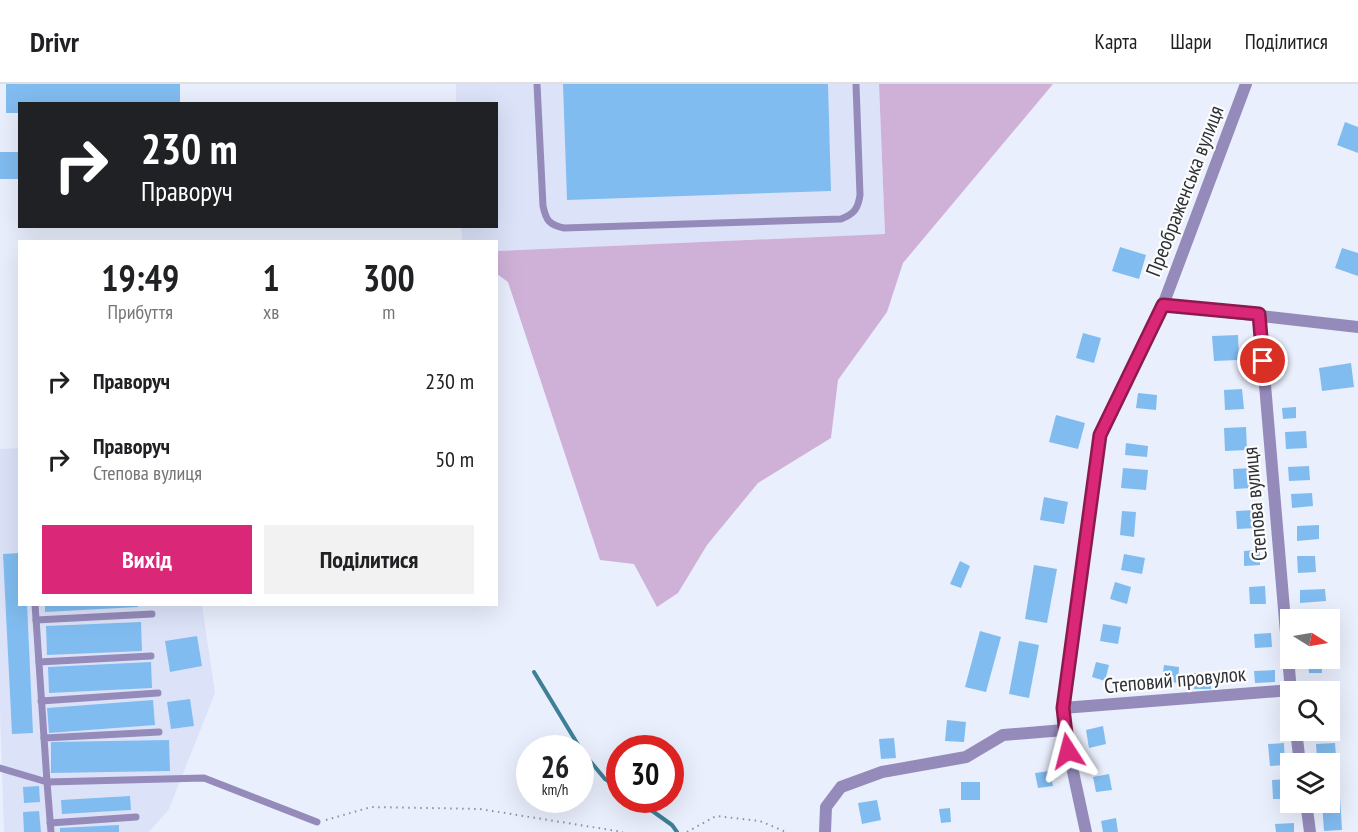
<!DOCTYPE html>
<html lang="uk">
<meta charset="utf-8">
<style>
body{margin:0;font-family:"PT Sans Narrow",sans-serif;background:#f2f2f2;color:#202124;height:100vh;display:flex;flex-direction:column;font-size:22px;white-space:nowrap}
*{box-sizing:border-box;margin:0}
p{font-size:20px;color:#757577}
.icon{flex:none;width:33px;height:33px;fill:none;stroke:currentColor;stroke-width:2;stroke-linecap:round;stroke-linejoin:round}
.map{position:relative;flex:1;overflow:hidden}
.details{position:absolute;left:18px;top:156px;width:480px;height:366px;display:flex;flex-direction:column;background:#fff;border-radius:0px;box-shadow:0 6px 24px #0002}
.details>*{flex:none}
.guide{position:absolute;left:18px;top:18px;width:480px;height:126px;border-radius:0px;box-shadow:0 6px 24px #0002;background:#202124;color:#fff;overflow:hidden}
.needle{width:39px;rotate:101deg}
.tools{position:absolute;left:1280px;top:525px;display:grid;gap:12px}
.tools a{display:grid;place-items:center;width:60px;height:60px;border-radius:0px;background:#fff;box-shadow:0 6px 24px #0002;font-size:30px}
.speed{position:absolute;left:516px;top:651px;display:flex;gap:12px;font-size:30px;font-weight:700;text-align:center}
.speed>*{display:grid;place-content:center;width:78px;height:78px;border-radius:50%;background:#fff;box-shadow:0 6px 24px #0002;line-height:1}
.speed small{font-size:15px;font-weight:400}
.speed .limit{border:9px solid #d22;background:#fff;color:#111}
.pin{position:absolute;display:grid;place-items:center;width:51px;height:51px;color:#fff;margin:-26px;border:3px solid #fff;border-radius:50%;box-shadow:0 2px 6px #0007}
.me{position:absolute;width:66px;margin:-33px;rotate:351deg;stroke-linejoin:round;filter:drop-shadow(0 0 4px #0008)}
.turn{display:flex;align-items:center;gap:21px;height:126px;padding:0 24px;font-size:27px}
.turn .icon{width:78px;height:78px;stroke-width:2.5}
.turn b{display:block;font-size:42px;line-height:51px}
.eta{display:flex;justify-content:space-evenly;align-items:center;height:102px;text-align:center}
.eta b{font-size:36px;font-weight:700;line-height:42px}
.button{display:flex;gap:12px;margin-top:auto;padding:12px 24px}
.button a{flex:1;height:69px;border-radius:0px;background:#db2777;color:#fff;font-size:24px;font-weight:700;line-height:69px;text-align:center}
.button a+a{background:#f2f2f2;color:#202124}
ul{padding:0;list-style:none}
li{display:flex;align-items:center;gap:18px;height:78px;padding:0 24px}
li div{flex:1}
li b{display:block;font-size:22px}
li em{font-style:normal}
header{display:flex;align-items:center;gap:36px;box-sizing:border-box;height:84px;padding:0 30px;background:#fff;border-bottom:2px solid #e0e0e0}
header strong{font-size:28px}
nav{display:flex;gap:33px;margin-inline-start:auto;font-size:21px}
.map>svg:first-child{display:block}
.built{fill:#dce3f9}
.green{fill:#cfb1d8}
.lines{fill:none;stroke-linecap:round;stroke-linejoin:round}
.stream{stroke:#3e8096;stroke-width:4}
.building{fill:#81bcf0}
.path{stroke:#8d919b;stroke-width:2;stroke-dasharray:1.5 4.5;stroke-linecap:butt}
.lane{stroke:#958bba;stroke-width:7}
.street{stroke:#958bba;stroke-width:12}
.route-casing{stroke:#8e194d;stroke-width:15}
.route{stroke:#db2777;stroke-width:10}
.labels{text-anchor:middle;stroke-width:4.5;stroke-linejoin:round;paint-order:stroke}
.street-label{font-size:21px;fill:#2d2f35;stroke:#fcfcfc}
</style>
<header>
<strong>Drivr</strong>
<nav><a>Карта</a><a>Шари</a><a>Поділитися</a></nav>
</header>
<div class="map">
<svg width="1358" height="748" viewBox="0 0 1358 748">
<rect width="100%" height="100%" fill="#eaeffd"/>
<g class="built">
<path d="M456,0H879L885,150L497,167L496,158L462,157L461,143L496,142V20L456,19Z"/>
<path d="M19,364L20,520L202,521L215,609L169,725L149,748H4L0,627V365Z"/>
</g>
<path class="green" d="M879,0H1053L903,179L887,228L838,296L831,354L758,399L707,461L678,509L657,523L634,480L600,476L508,198L497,190V167L885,150Z"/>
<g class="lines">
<g class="stream">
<path d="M534,588L580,664"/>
<path d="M580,665L605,695L620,704"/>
<path d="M637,716L672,741L677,748"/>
</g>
</g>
<g class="building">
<path d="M6,0H180V20H20V29H6Z"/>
<path d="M563,0H828L831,107L567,116Z"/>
<path d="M1345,38L1358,43V69L1337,61Z"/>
<rect x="0" y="68" width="20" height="27"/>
<path d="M1120,163L1146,171L1139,195L1112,187Z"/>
<path d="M1342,164L1358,169V192L1335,184Z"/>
<path d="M1083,249L1101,254L1094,279L1076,274Z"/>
<path d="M1238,251L1239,276L1214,277L1212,252Z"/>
<path d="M1351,279L1354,303L1322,307L1319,284Z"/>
<path d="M1242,305L1244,325L1225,326L1224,306Z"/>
<path d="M1138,309L1157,311L1156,326L1136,324Z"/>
<path d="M1296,323V334L1283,335L1282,324Z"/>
<path d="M1056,331L1085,339L1078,365L1049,358Z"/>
<path d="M1246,343L1247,366L1225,367L1224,344Z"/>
<path d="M1306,347L1307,364L1286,365L1285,348Z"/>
<path d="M1126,359L1148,362L1147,373L1125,371Z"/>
<path d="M1309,382L1310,396L1289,397L1288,383Z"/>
<path d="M1123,384L1148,386L1146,406L1121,404Z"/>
<path d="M1251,384L1252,404L1234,405L1233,385Z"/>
<path d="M1312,409L1313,422L1292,424L1291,410Z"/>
<path d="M1044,413L1068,418L1064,440L1040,436Z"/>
<path d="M1255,426L1256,444L1237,445L1236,427Z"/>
<path d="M1122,427L1136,428L1134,453L1120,451Z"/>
<path d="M1319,441V455L1297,457V442Z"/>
<path d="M1260,466V481L1244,482V467Z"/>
<path d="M20,469V520H27L33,649L12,650L3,470Z"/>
<path d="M1124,470L1145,474L1142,490L1121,486Z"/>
<path d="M1297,472H1315L1316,488L1298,489Z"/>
<path d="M960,477L970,482L961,504L950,500Z"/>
<path d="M1034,481L1057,485L1047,539L1025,535Z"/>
<path d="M1115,498L1131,503L1127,520L1110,515Z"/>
<path d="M1265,502L1266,520H1250L1249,503Z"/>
<path d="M1325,505L1326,517L1300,519V506Z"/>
<path d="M45,520H138V523L45,528Z"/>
<path d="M141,538L142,567L47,571L46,542Z"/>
<path d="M1103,540L1121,543L1118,560L1100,557Z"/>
<path d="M980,547L1001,553L986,608L965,603Z"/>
<path d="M1271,549L1272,563L1255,564L1254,550Z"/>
<path d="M197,552L202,582L170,588L165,557Z"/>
<path d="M1019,557L1039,561L1029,614L1009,610Z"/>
<path d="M1315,574H1321L1322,589H1309L1308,575Z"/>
<path d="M151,578L152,604L49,609L48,583Z"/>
<path d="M1096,578L1109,581L1105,597L1092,593Z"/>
<path d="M1164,581L1179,583L1178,599L1162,597Z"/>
<path d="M1275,586V598L1255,599L1254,587Z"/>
<rect x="1194" y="589" width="17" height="16"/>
<path d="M190,615L194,642L171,645L167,618Z"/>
<path d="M153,616L155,641L49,649L47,624Z"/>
<path d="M1329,629H1336L1337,643H1329Z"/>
<path d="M947,636L966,638L964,658L945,657Z"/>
<path d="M1103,642L1106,660L1089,664L1086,646Z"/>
<path d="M894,654L896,674L881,675L879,655Z"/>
<path d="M169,656L170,687L51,689V658Z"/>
<path d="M1284,659L1285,681L1270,682L1268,660Z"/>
<path d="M1335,659L1336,672L1317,673L1316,660Z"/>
<path d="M1329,685H1338L1339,697L1329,698Z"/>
<path d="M1050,687L1053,702L1038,704L1035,689Z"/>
<path d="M1109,690L1112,706L1096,708L1093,693Z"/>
<path d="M1289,695L1290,715H1273L1272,696Z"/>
<rect x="961" y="698" width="19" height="18"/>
<path d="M39,702L40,718L24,719L23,703Z"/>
<path d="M130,712L131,726L62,730L61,716Z"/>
<path d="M1340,713L1342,746L1324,747L1322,718H1329V714Z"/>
<path d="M877,716L881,736L862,740L858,719Z"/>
<path d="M950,724L951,738L941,739L939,725Z"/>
<path d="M39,727L41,748H24L23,728Z"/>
<path d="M1116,734L1118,748H1103L1101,737Z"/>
<path d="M1294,739V748H1276L1275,740Z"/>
<path d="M119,741V748H60V744Z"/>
</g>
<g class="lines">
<g class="path">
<path d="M326,736L371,723L480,725L623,748"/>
<path d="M687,748L716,732L760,737L786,748"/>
</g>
<g class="lane">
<path d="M537,0L543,122C546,136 549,141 564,144L841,135C854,130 858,125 860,111L856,0"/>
<path d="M35,520L47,698L204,694L317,738"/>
<path d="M36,536L152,530"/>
<path d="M39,578L151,572"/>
<path d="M41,617L158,609"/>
<path d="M44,654L159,648"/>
<path d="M0,684L47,698L51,748"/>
<path d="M50,739L136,733"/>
</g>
<g class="street">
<path d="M1163,221L1358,243"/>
<path d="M1259,230L1291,608"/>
<path d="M1063,624L1291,606"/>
<path d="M1296,646L1300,680"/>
<path d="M1306,718L1310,748"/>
<path d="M825,748L826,723L841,703L882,688L966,673L1003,651L1064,646"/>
<path d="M1086,748L1064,646L1063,624L1099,351L1163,221L1246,0"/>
</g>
</g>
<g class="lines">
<defs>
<path id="route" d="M1068,667L1063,624L1100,351L1163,221L1259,230L1263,277"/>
</defs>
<use href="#route" class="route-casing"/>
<use href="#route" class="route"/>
</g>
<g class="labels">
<g class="street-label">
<text transform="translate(1185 107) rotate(-69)" y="7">Преображенська вулиця</text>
<text transform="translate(1255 420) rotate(-95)" y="7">Степова вулиця</text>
<text transform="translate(1175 596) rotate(-5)" y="7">Степовий провулок</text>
</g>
</g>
</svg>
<div class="tools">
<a><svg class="needle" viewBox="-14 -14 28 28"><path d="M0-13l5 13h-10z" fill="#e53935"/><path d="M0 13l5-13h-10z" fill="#757577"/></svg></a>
<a><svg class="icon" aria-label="search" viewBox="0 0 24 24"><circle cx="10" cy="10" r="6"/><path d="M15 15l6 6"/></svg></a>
<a><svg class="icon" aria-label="layers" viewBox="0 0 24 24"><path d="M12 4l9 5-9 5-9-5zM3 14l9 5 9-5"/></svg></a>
</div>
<div class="speed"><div>26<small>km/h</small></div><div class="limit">30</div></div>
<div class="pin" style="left:1263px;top:277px;background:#d93025"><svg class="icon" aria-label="arrive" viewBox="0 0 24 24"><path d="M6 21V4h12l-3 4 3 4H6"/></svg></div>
<svg class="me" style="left:1068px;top:667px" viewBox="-20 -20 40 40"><path d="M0-17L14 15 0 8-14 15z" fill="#db2777" stroke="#fff" stroke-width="4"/></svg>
<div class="guide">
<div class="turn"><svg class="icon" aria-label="right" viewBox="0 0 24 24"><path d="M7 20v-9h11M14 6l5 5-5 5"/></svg><div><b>230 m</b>Праворуч</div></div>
</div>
<section class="details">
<div class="eta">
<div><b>19:49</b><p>Прибуття</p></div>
<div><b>1</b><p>хв</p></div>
<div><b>300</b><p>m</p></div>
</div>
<ul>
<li><svg class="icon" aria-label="right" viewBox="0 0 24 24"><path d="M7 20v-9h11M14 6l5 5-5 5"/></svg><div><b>Праворуч</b></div><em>230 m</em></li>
<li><svg class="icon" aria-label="right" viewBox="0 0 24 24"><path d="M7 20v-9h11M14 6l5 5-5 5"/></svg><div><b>Праворуч</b><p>Степова вулиця</p></div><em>50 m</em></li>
</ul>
<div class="button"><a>Вихід</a><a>Поділитися</a></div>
</section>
</div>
